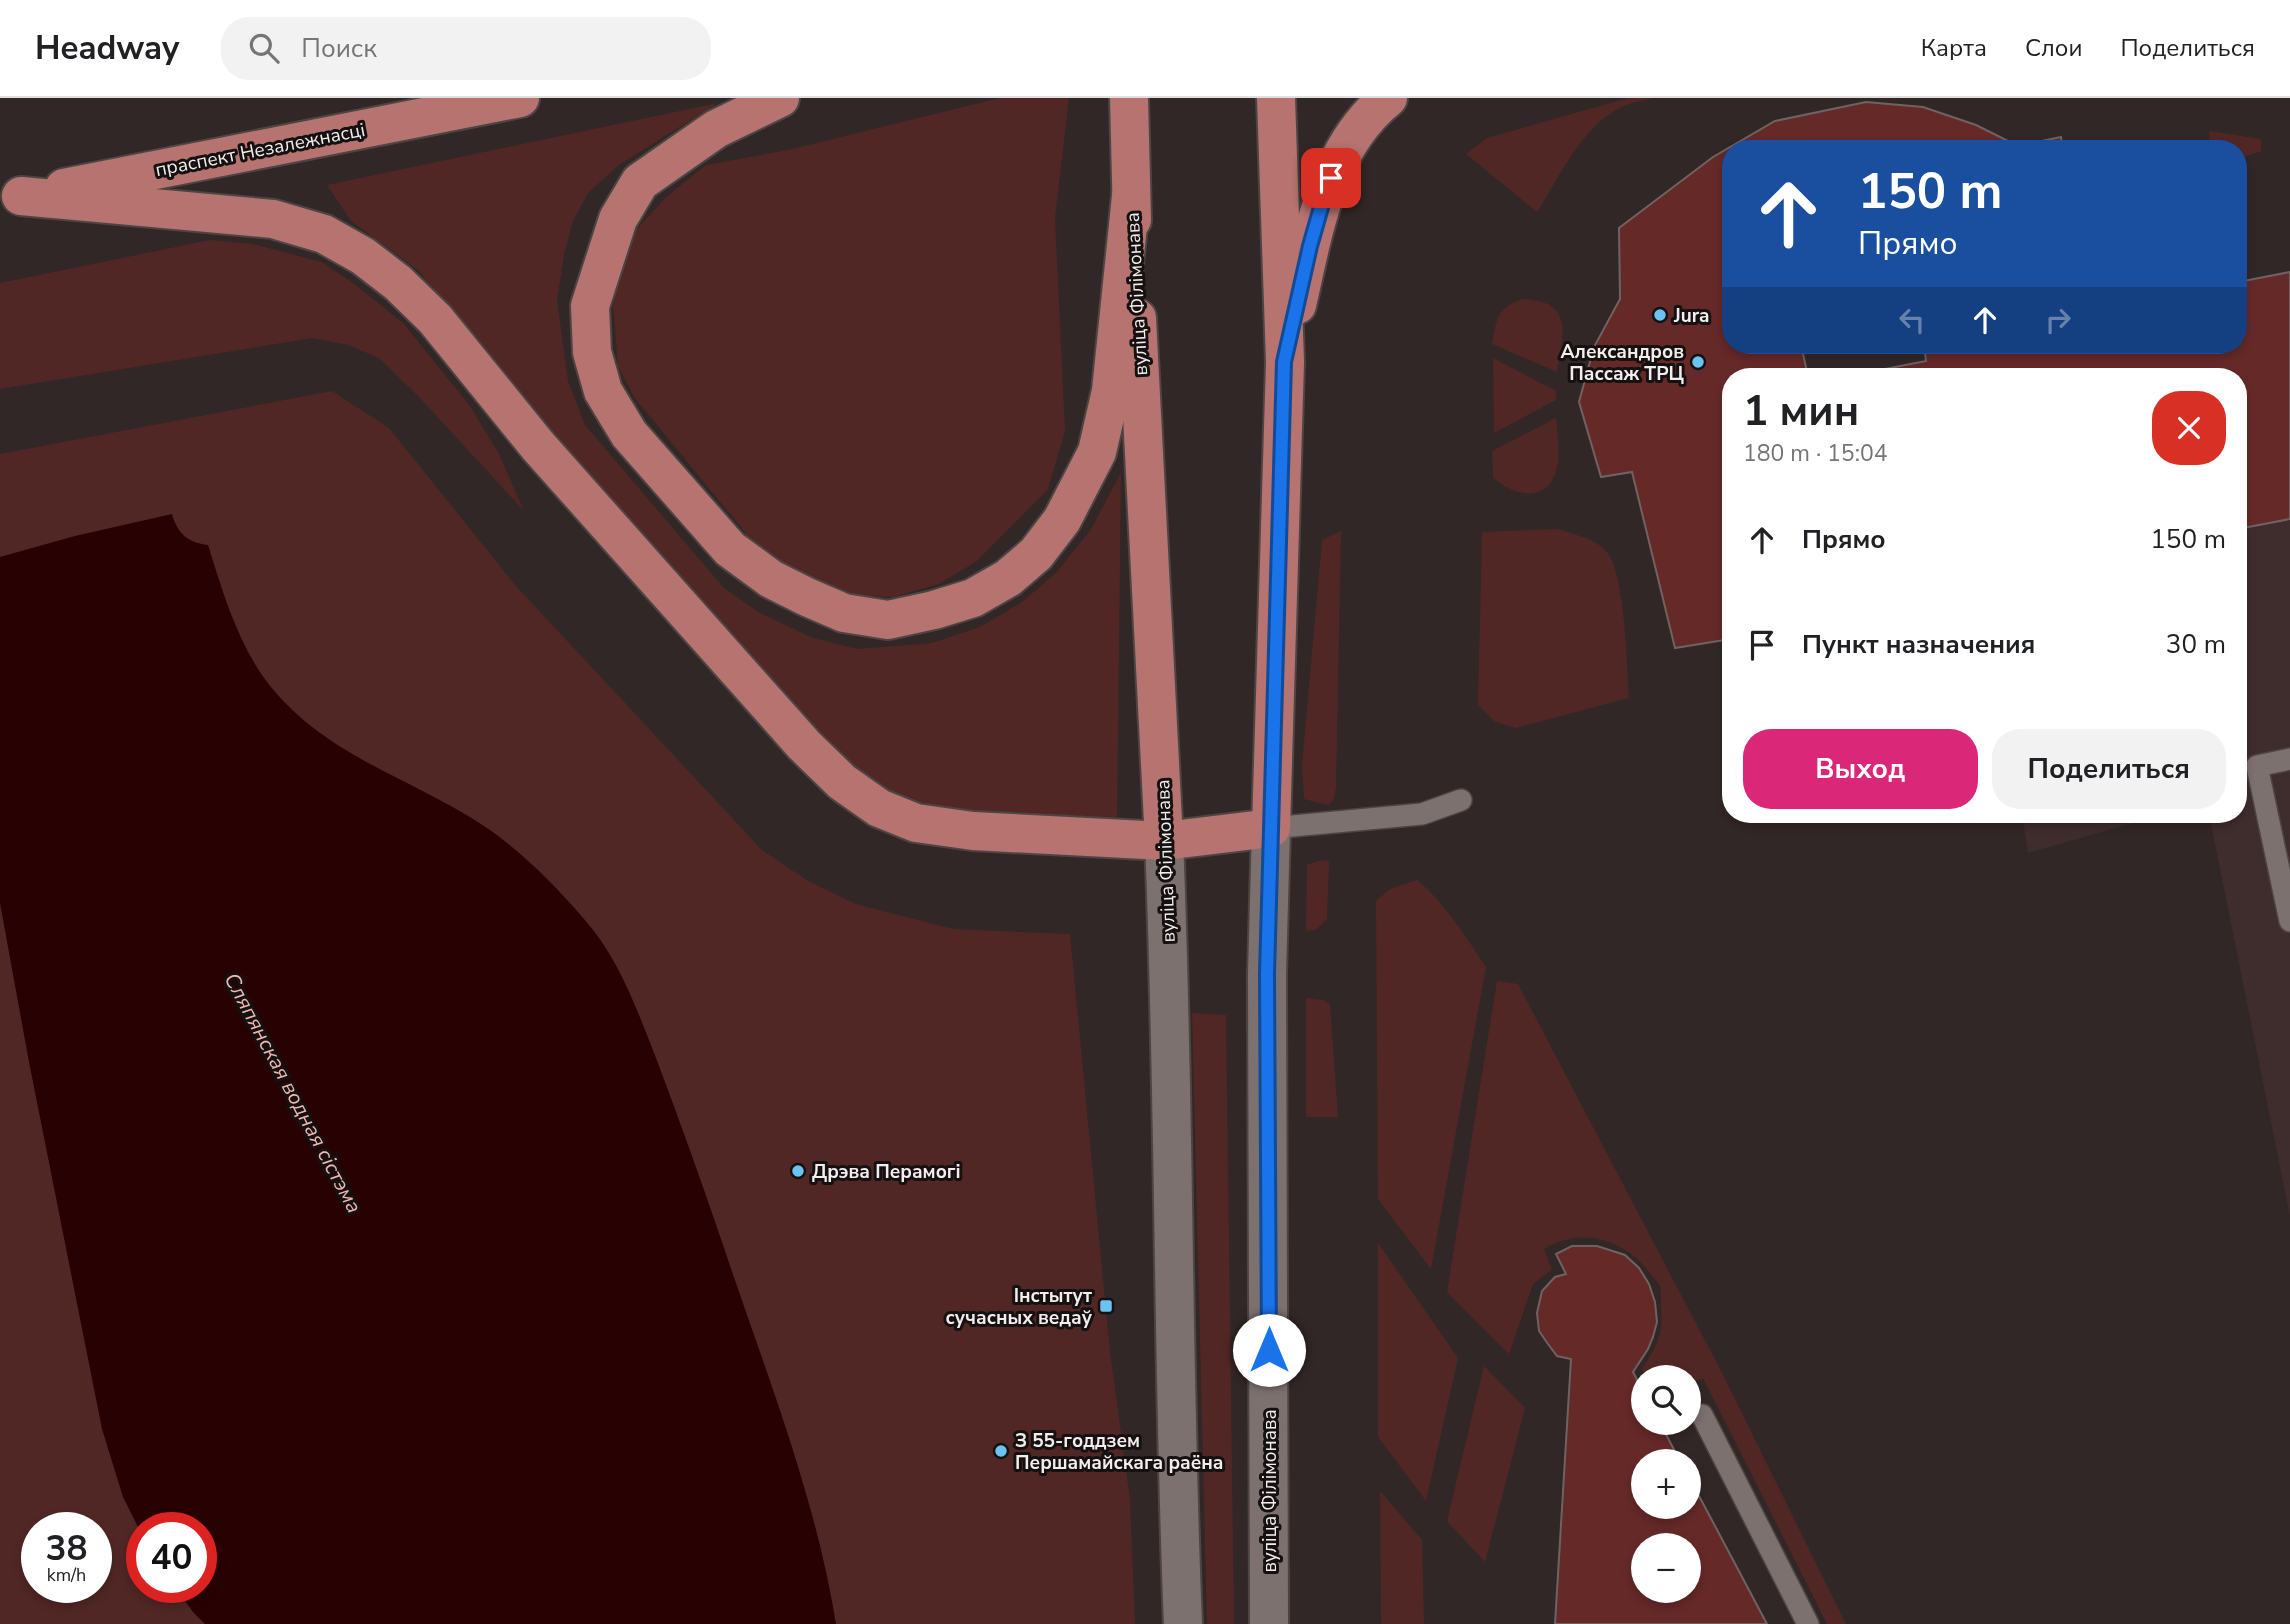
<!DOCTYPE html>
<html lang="ru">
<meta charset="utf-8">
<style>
body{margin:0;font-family:"Nunito Sans",sans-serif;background:#f2f2f2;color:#202124;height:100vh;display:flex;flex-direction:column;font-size:26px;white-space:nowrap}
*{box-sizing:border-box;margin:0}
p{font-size:23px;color:#757577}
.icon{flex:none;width:38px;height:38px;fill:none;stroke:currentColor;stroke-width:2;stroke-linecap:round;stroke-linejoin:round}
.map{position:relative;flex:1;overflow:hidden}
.side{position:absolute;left:1722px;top:270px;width:525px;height:455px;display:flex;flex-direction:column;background:#fff;border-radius:28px;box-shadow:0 4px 10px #0003}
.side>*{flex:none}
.hud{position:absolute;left:1722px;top:42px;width:525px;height:214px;border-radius:28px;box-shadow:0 4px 10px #0003;background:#1a4fa0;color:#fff;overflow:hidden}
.controls{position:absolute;left:1631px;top:1267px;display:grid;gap:14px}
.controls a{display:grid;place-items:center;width:70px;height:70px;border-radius:50%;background:#fff;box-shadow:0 4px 10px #0003;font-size:35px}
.speed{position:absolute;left:21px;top:1414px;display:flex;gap:14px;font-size:35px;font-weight:700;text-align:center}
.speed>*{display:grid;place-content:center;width:91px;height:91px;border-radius:50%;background:#fff;box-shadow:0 4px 10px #0003;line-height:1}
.speed small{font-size:18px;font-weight:400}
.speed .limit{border:10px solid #d22;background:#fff;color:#111}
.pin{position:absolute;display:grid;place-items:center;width:60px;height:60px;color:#fff;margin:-30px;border-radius:14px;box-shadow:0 4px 10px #0006}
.me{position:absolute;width:77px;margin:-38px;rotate:0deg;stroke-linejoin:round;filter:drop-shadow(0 0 5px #0008)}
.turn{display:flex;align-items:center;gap:24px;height:147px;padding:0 21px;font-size:32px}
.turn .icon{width:91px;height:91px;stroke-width:2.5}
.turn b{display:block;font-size:49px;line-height:60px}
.lanes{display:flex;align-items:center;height:66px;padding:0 21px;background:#0003;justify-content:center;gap:35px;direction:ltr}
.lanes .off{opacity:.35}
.round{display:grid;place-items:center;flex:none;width:74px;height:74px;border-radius:28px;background:#f2f2f2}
.summary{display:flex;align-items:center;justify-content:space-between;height:119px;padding:0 21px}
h1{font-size:42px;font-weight:700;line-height:52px}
.button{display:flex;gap:14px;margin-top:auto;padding:14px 21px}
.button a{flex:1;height:80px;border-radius:28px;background:#db2777;color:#fff;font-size:28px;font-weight:700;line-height:80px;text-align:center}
.button a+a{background:#f2f2f2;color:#202124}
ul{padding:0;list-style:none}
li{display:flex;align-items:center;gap:21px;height:105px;padding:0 21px}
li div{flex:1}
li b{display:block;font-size:26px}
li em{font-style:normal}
header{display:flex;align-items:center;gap:42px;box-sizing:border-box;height:98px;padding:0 35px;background:#fff;border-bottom:2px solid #e0e0e0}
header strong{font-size:33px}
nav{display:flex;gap:38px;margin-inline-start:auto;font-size:24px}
.search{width:490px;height:63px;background:#f2f2f2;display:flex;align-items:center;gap:18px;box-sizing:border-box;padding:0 24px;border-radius:28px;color:#757577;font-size:26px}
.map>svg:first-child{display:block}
.built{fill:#3e2d2c}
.green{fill:#502725;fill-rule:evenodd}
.water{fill:#280103}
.building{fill:#652928;stroke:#6f6362;stroke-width:2;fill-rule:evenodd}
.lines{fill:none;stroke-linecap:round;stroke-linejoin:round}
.service-casing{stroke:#4d4444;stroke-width:24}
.tertiary-casing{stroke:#4d4444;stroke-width:42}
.primary-casing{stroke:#4d4444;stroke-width:42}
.service{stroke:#7d7170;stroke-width:21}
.tertiary{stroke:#7d7170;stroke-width:38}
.primary{stroke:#b67370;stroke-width:38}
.route-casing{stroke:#114b97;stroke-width:18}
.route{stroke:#1a73e8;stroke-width:12}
.poi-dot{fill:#6ac3f1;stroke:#151110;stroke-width:2.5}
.labels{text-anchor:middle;stroke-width:6;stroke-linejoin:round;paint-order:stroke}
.street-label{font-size:19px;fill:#f4eded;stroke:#151110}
.poi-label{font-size:19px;font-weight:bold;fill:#f4eded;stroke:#151110;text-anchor:start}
.water-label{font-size:21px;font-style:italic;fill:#f3b7b3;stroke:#151110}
</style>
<header>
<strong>Headway</strong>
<div class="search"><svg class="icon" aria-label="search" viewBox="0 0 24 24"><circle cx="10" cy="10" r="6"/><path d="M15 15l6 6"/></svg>Поиск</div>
<nav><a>Карта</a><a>Слои</a><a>Поделиться</a></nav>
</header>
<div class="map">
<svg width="2290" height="1526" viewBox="0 0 2290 1526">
<rect width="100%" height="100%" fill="#312726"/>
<g class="built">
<path d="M2290,421V1119L2209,716H2238V431Z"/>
<path d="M2022,716H2164L2028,755Z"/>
</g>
<g class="green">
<path d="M1000,0H1069L1055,120L1065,333L1048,391L977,463L939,486L893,499L862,498L829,491L796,475L753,444L634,299L618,268L613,206L620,174L636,132L666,99L706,67L788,52Z"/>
<path d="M1628,0H1654C1643,3 1631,4 1622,9C1583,26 1559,80 1537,114L1466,56L1487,40Z"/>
<path d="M718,5L619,67L588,95L573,123L564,157L557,202L568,283L585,327L724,490L760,515L813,540L857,551L932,545L980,529L1022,504L1056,475L1091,431L1121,375L1117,722L929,714L860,685L567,356L418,172L351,123L327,87Z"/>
<path d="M2209,33L2261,41V53L2238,61V51H2210Z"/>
<path d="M210,142L253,146L321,164L353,185L403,225L470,308L499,356L524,413L419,299L379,260L348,247L312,240L0,291V185Z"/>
<path d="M1523,201C1532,202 1544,203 1551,208C1571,221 1560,255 1557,274L1492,246C1497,221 1496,210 1523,201Z"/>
<path d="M1493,260L1556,293V302L1494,335Z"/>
<path d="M332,293L389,330L516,488L762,752L808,783L856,806L953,831L1070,836L1110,1254L1130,1401L1135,1526H0V356ZM37,1430H96V1489H37ZM142,1430H201V1489H142Z"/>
<path d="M1556,320C1557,334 1560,350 1558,364C1552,405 1518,401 1493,380L1492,353Z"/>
<path d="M1558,431C1573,436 1597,441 1607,454C1625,476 1627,568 1629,600L1515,630L1494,623L1478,607L1482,434Z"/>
<path d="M1341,433L1336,689L1334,701L1328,707L1304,701L1302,667L1322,442Z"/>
<path d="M1322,762L1329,763L1327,821L1316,832L1306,833L1307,767Z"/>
<path d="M1417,782C1446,806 1465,838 1486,869L1431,1171L1378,1101L1376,803L1390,791Z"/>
<path d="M1497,883L1518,886L1721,1273L1846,1526H1827L1703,1280L1689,1286V1279H1647L1642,1271C1659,1245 1663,1236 1661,1205C1661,1200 1661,1192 1660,1188C1658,1184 1652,1179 1650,1175C1624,1141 1582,1128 1544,1151L1552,1171L1533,1186L1509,1256L1447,1194Z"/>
<path d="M1306,900L1323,902L1330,906L1338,1019H1306Z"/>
<path d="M1192,915L1226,917L1234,1526H1207Z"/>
<path d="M1378,1145L1458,1260L1426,1403L1378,1339Z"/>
<path d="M1484,1268L1525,1310L1485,1464L1447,1423Z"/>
<path d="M1380,1393L1422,1442L1424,1526H1381Z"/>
</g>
<path class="water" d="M172,416C177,435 188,445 208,447C224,498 240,554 276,595C334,661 413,681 484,728C521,753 555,787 584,821C619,860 637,912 656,960C679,1021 701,1082 722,1144C764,1270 815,1395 836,1526H205L193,1514L175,1489H201V1430H142V1437L123,1399L102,1331L29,964L0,805V459L75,438Z"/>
<g class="building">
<path d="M1866,4L1923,9L1976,27L2018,48L2061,39L2063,51H1731V247H1801L1808,278H1731V541L1675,550L1632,374L1601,379L1579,304L1594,249L1620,201L1619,130L1713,59L1775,23Z"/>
<path d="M2290,174V421L2238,431V278H1887L1885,271L1926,263L1924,247H2238V184Z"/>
<path d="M1572,1148H1597L1625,1157L1639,1170L1649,1186L1655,1204L1657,1224L1653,1239L1648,1251L1633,1274L1643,1293V1325H1660L1680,1363H1643V1409H1689V1379L1767,1526H1555L1571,1261L1557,1258L1548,1246L1539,1233L1537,1215L1542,1193L1555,1179L1566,1176L1556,1156ZM1643,1447H1689V1493H1643Z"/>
</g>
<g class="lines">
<defs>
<g id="service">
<path d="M2290,661L2257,668L2290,823"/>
<path d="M1271,730L1422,716L1461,702"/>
<path d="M1702,1317L1808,1526"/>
</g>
<g id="tertiary">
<path d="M1164,743C1175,1004 1172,1265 1183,1526"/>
<path d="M1269,1526L1267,876L1271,730"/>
</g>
<g id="primary">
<path d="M780,0L716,31L640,84L618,121L590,208L592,254L603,293L629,336L730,451L771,481L807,499L844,515L888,522L934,512L973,500L1008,480L1036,456L1062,422L1097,354L1111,293L1131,98"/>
<path d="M1129,0L1132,122"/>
<path d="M64,90L520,0"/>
<path d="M21,98L273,121L324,136L363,158L398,185L435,221L538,348L804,647L842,684L879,710L916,725L973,733L1164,743L1271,730L1285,264L1276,0"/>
<path d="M1297,207C1314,133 1326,50 1388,0"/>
<path d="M1137,220L1164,743"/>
</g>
</defs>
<use href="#service" class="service-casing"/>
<use href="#tertiary" class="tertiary-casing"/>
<use href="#primary" class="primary-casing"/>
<use href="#service" class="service"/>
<use href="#tertiary" class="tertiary"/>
<use href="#primary" class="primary"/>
</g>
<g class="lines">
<defs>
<path id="route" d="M1269,1252L1267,876L1284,264L1310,148L1324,99L1331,80"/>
</defs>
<use href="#route" class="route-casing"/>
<use href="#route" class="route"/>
</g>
<g class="poi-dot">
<circle cx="1660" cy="217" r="7"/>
<circle cx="1698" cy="264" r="7"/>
<circle cx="798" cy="1073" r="7"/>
<rect x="1099" y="1201" width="14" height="14" rx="3.5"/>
<circle cx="1001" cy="1353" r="7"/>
</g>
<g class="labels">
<g class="street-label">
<text transform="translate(260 51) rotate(-11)" y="7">праспект Незалежнасці</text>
<text transform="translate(1136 196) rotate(-93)" y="7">вуліца Філімонава</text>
<text transform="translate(1165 763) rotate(-92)" y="7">вуліца Філімонава</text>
<text transform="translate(1269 1393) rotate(-90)" y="7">вуліца Філімонава</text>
</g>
<g class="poi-label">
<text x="1674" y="224">Jura</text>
<text x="1684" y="260" text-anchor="end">Александров<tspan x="1684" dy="22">Пассаж ТРЦ</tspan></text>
<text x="812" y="1080">Дрэва Перамогі</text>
<text x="1092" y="1204" text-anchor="end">Інстытут<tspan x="1092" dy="22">сучасных ведаў</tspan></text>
<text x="1015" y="1349">З 55-годдзем<tspan x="1015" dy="22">Першамайскага раёна</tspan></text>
</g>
<g class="water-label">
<text transform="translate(293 995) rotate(62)" y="7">Сляпянская водная сістэма</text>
</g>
</g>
</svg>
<div class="controls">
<a><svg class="icon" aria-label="search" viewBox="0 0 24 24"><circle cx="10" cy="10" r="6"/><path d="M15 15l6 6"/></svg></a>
<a>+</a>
<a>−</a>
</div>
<div class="speed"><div>38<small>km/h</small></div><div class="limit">40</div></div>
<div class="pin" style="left:1331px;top:80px;background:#d93025"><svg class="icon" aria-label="arrive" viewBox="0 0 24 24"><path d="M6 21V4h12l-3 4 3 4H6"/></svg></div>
<svg class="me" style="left:1269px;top:1252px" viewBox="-20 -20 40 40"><circle r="19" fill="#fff"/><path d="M0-13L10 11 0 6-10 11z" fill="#1a73e8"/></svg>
<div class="hud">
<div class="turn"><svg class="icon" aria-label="ahead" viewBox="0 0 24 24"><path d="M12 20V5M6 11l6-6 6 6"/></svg><div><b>150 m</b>Прямо</div></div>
<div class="lanes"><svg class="icon off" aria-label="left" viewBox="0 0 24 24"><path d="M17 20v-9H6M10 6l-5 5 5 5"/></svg><svg class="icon" aria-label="ahead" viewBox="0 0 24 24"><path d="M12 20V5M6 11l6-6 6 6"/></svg><svg class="icon off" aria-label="right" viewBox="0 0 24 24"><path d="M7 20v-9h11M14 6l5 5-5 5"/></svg></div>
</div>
<section class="side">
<div class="summary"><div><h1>1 мин</h1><p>180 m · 15:04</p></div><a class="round" style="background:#d93025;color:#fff"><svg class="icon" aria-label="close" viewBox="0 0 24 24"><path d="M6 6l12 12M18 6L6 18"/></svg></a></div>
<ul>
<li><svg class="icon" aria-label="ahead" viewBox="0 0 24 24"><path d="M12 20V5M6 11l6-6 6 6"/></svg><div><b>Прямо</b></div><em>150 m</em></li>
<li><svg class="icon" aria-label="arrive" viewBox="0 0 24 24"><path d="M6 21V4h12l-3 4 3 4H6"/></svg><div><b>Пункт назначения</b></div><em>30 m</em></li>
</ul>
<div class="button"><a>Выход</a><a>Поделиться</a></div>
</section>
</div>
